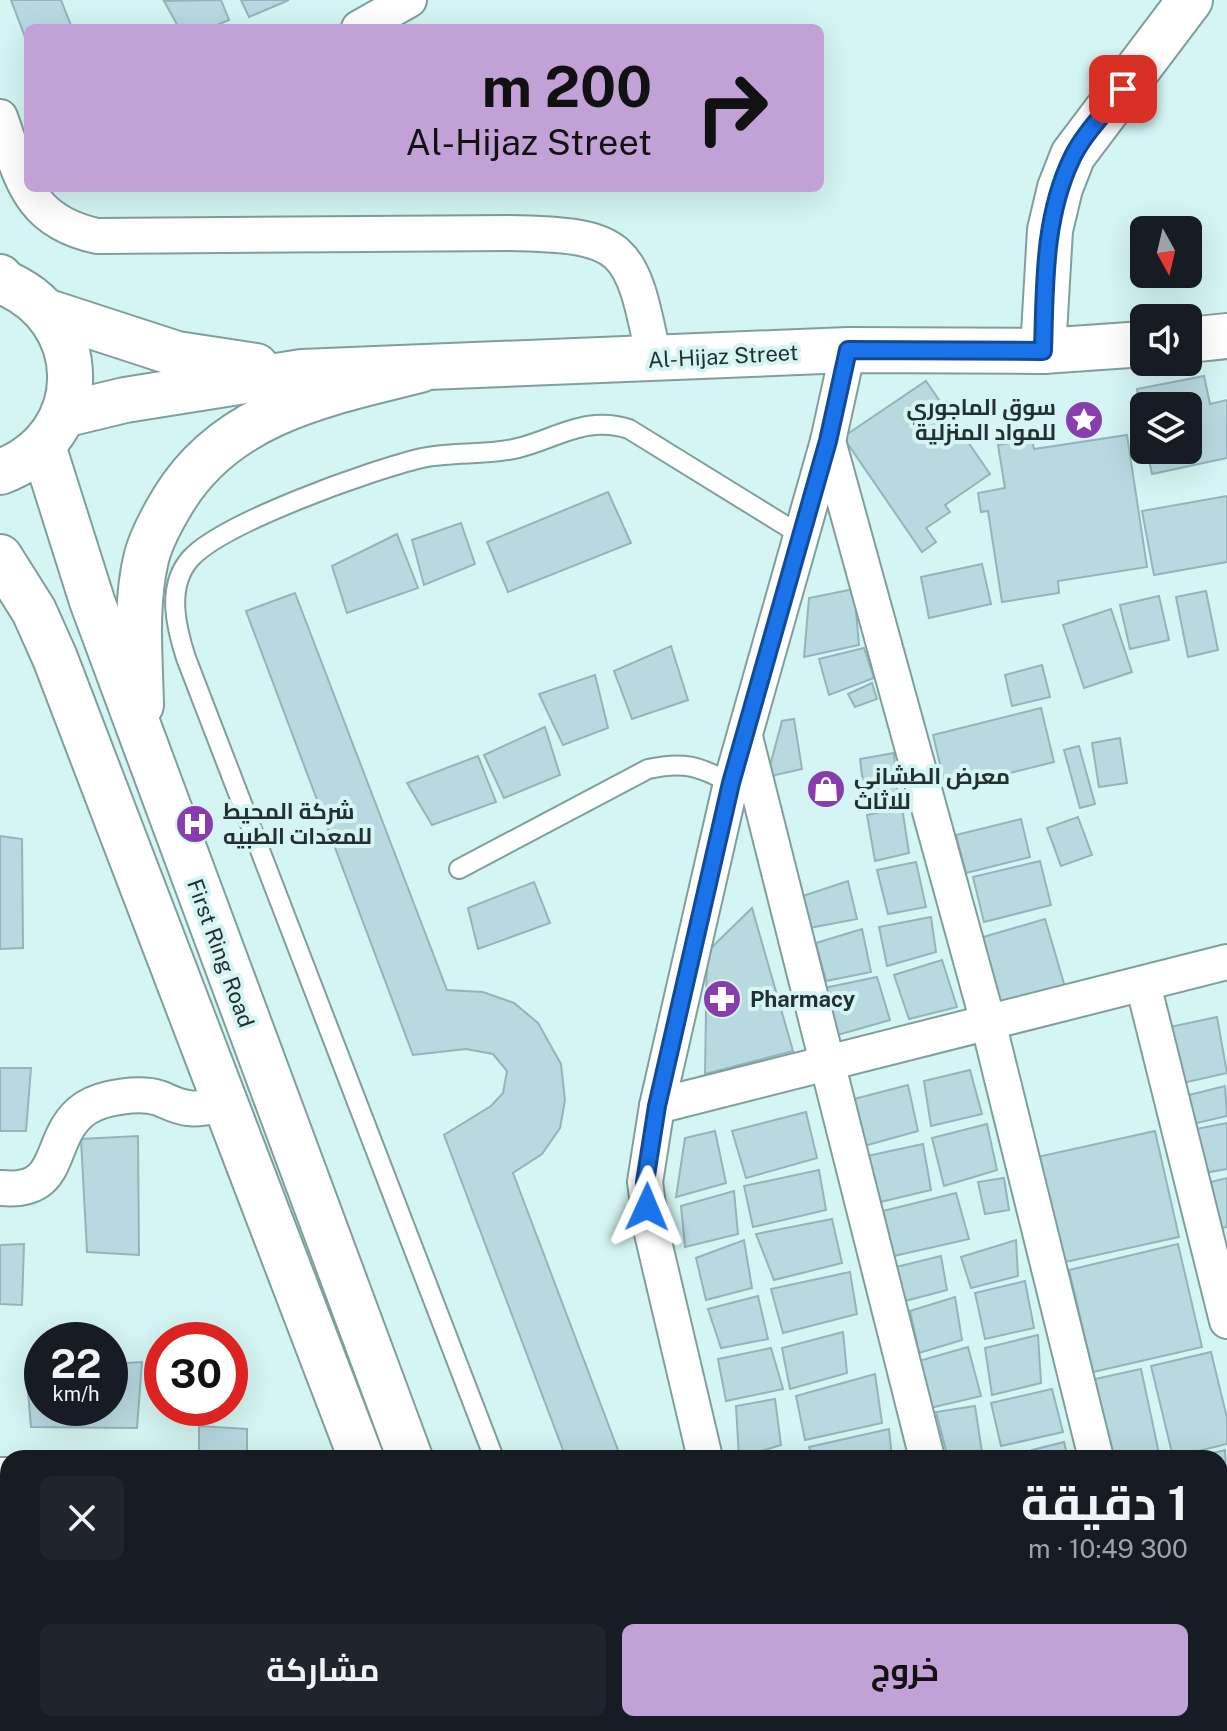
<!DOCTYPE html>
<html lang="ar">
<meta charset="utf-8">
<style>
body{margin:0;font-family:"Public Sans",Cairo,sans-serif;background:#20242c;color:#f1f3f6;direction:rtl;height:100vh;display:flex;flex-direction:column;font-size:30px;white-space:nowrap}
*{box-sizing:border-box;margin:0}
p{font-size:26px;color:#9ea1a6}
.icon{flex:none;width:44px;height:44px;fill:none;stroke:currentColor;stroke-width:2;stroke-linecap:round;stroke-linejoin:round}
.map{position:relative;flex:1;overflow:hidden;direction:ltr}
.sheet{position:absolute;left:0px;top:1450px;width:1228px;height:282px;display:flex;flex-direction:column;background:#171b24;border-radius:24px 24px 0 0;box-shadow:0 8px 32px #0002;direction:rtl}
.sheet>*{flex:none}
.hud{position:absolute;left:24px;top:24px;width:800px;height:168px;border-radius:12px;box-shadow:0 8px 32px #0002;direction:rtl;background:#c2a1d6;color:#111;overflow:hidden}
.needle{width:52px;rotate:172deg}
.tools{position:absolute;left:1130px;top:216px;display:grid;gap:16px}
.tools a{display:grid;place-items:center;width:72px;height:72px;border-radius:12px;background:#171b24;box-shadow:0 8px 32px #0002;font-size:40px}
.speed{position:absolute;left:24px;top:1322px;display:flex;gap:16px;font-size:40px;font-weight:700;text-align:center}
.speed>*{display:grid;place-content:center;width:104px;height:104px;border-radius:50%;background:#171b24;box-shadow:0 8px 32px #0002;line-height:1}
.speed small{font-size:20px;font-weight:400}
.speed .limit{border:12px solid #d22;background:#fff;color:#111}
.pin{position:absolute;display:grid;place-items:center;width:68px;height:68px;color:#fff;margin:-34px;border-radius:16px;box-shadow:0 4px 12px #0006}
.me{position:absolute;width:88px;margin:-44px;rotate:1deg;stroke-linejoin:round;filter:drop-shadow(0 0 6px #0008)}
.turn{display:flex;align-items:center;gap:28px;height:168px;padding:0 40px;font-size:36px}
.turn .icon{width:104px;height:104px;stroke-width:2.5}
.turn b{display:block;font-size:56px;line-height:68px}
.round{display:grid;place-items:center;flex:none;width:84px;height:84px;border-radius:12px;background:#20242c}
.summary{display:flex;align-items:center;justify-content:space-between;height:136px;padding:0 40px}
h1{font-size:48px;font-weight:700;line-height:60px}
.action{display:flex;gap:16px;margin-top:auto;padding:16px 40px}
.action a{flex:1;height:92px;border-radius:12px;background:#c2a1d6;color:#111;font-size:32px;font-weight:700;line-height:92px;text-align:center}
.action a+a{background:#20242c;color:#f1f3f6}
.map>svg:first-child{display:block}
.building{fill:#b9d9e1;stroke:#95b3bb;stroke-width:2}
.lines{fill:none;stroke-linecap:round;stroke-linejoin:round}
.lane-casing{stroke:#7f9f9c;stroke-width:22}
.street-casing{stroke:#7f9f9c;stroke-width:38}
.secondary-casing{stroke:#7f9f9c;stroke-width:48}
.primary-casing{stroke:#7f9f9c;stroke-width:48}
.lane{stroke:#fff;stroke-width:18}
.street{stroke:#fff;stroke-width:34}
.secondary{stroke:#fff;stroke-width:44}
.primary{stroke:#fff;stroke-width:44}
.route-casing{stroke:#114b97;stroke-width:20}
.route{stroke:#1a73e8;stroke-width:14}
.labels{text-anchor:middle;stroke-width:8;stroke-linejoin:round;paint-order:stroke}
.street-label{font-size:22px;fill:#233030;stroke:#d4f5f3}
.poi-label{font-size:22px;font-weight:bold;fill:#233030;stroke:#d4f5f3;text-anchor:start}
</style>
<div class="map">
<svg width="1227" height="1731" viewBox="0 0 1227 1731">
<rect width="100%" height="100%" fill="#d4f5f3"/>
<g class="building">
<path d="M11,0H61L72,28H28V45Z"/>
<path d="M221,0L229,20L210,28H179L164,1Z"/>
<path d="M241,0H289L249,17Z"/>
<path d="M1204,376L1210,404L1227,400V458L1152,474L1147,450H1188V406H1144V438L1137,389Z"/>
<path d="M926,381L990,474L945,505L950,512L926,528L936,542L922,552L843,437Z"/>
<path d="M1127,435L1147,567L1058,581L1059,593L1002,602L988,511L981,512L978,493L1005,488L998,445L1032,439L1034,449Z"/>
<path d="M608,492L631,543L508,592L487,542Z"/>
<path d="M1227,496V562L1154,575L1142,511Z"/>
<path d="M461,523L475,564L424,585L412,540Z"/>
<path d="M397,534L418,588L347,613L332,566Z"/>
<path d="M982,564L991,604L929,618L921,577Z"/>
<path d="M854,589L859,645L804,657L809,598Z"/>
<path d="M1206,591L1218,650L1188,657L1176,597Z"/>
<path d="M295,593L447,990L483,992L514,1003L538,1023L561,1064L565,1100L560,1128L542,1154L513,1173L621,1458H566L444,1135L491,1106L503,1093L507,1071L493,1054L466,1049L413,1055L246,611Z"/>
<path d="M1159,596L1169,640L1130,649L1120,605Z"/>
<path d="M1111,609L1132,672L1084,688L1063,625Z"/>
<path d="M671,646L688,700L632,719L614,671Z"/>
<path d="M864,648L874,678L829,695L819,659Z"/>
<path d="M1042,665L1050,697L1012,706L1005,675Z"/>
<path d="M595,675L608,728L563,745L539,694Z"/>
<path d="M872,683L877,699L855,707L848,694Z"/>
<path d="M1041,708L1054,762L946,789L933,735Z"/>
<path d="M794,719L802,769L767,777L782,721Z"/>
<path d="M545,727L560,775L504,798L484,755Z"/>
<path d="M1120,738L1127,783L1099,787L1092,743Z"/>
<path d="M1079,746L1095,804L1080,808L1064,750Z"/>
<path d="M894,753L898,802L866,808L860,759Z"/>
<path d="M478,756L496,802L432,825L407,783Z"/>
<path d="M902,807L909,853L875,861L867,815Z"/>
<path d="M1078,817L1092,855L1061,866L1047,828Z"/>
<path d="M1021,819L1030,857L966,873L956,835Z"/>
<path d="M0,836L22,839L23,948L0,949Z"/>
<path d="M1040,861L1051,905L984,922L973,877Z"/>
<path d="M916,862L926,907L888,914L877,870Z"/>
<path d="M848,881L857,919L809,928L800,897Z"/>
<path d="M534,882L550,923L478,949L468,908Z"/>
<path d="M752,908L793,1051L705,1074L707,952Z"/>
<path d="M931,917L936,952L887,966L879,927Z"/>
<path d="M1045,919L1065,987L1000,1006L980,938Z"/>
<path d="M862,929L871,972L826,981L816,943Z"/>
<path d="M942,960L957,1007L909,1019L894,975Z"/>
<path d="M877,977L890,1020L834,1036L824,988Z"/>
<path d="M1217,1017L1227,1073L1178,1084L1165,1028Z"/>
<path d="M0,1068H31L26,1131H0Z"/>
<path d="M970,1070L982,1114L931,1126L924,1081Z"/>
<path d="M908,1085L918,1131L864,1146L854,1099Z"/>
<path d="M1225,1086L1227,1116L1188,1125L1181,1097Z"/>
<path d="M806,1112L817,1158L746,1178L732,1131Z"/>
<path d="M1227,1123V1169L1199,1174L1191,1130Z"/>
<path d="M987,1124L997,1170L944,1186L932,1138Z"/>
<path d="M715,1131L726,1183L676,1197L685,1138Z"/>
<path d="M1155,1131L1179,1237L1056,1264L1033,1158Z"/>
<path d="M138,1136L139,1255L87,1252L81,1139Z"/>
<path d="M923,1144L931,1190L872,1204L867,1156Z"/>
<path d="M819,1170L826,1210L753,1227L744,1186Z"/>
<path d="M1004,1178L1009,1210L985,1214L978,1182Z"/>
<path d="M1227,1178V1227L1214,1230L1203,1184Z"/>
<path d="M734,1191L738,1234L685,1247L681,1206Z"/>
<path d="M956,1193L969,1239L894,1256L883,1211Z"/>
<path d="M832,1219L842,1263L774,1280L756,1234Z"/>
<path d="M744,1240L752,1288L706,1300L696,1258Z"/>
<path d="M1016,1240L1018,1276L971,1288L961,1257Z"/>
<path d="M24,1244L22,1305L0,1304V1245Z"/>
<path d="M1178,1244L1202,1347L1093,1372L1069,1270Z"/>
<path d="M941,1256L947,1290L905,1301L896,1267Z"/>
<path d="M850,1272L857,1314L783,1333L771,1289Z"/>
<path d="M1025,1281L1034,1328L985,1339L975,1293Z"/>
<path d="M758,1296L768,1339L721,1348L708,1309Z"/>
<path d="M955,1297L962,1340L919,1353L910,1311Z"/>
<path d="M843,1332L847,1373L790,1389L782,1348Z"/>
<path d="M1038,1335L1041,1383L992,1395L985,1348Z"/>
<path d="M968,1347L981,1396L930,1408L919,1361Z"/>
<path d="M771,1348L783,1389L726,1401L718,1359Z"/>
<path d="M1211,1352L1227,1418V1444L1173,1457L1151,1366Z"/>
<path d="M142,1362L137,1428L31,1427L26,1368L42,1367V1408H110V1364Z"/>
<path d="M1141,1369L1160,1458H1112L1095,1379Z"/>
<path d="M875,1374L882,1423L805,1440L796,1396Z"/>
<path d="M1052,1389L1063,1432L1001,1446L991,1403Z"/>
<path d="M775,1399L781,1445L739,1458L736,1406Z"/>
<path d="M975,1406L982,1452L948,1458L936,1412Z"/>
<path d="M199,1426L247,1429V1458H199Z"/>
<path d="M889,1429L892,1458H812L809,1447Z"/>
<path d="M1064,1442L1068,1458H1034L1032,1450Z"/>
<path d="M1225,1450L1227,1499L1220,1501V1458H1193Z"/>
<path d="M1227,1508V1555L1220,1556V1509Z"/>
<path d="M1227,1560V1619L1220,1620V1561Z"/>
<path d="M86,1724L87,1731H32L31,1726Z"/>
<path d="M204,1724H330L331,1731H205Z"/>
<path d="M863,1724L865,1731H800L798,1725Z"/>
<path d="M889,1724H927L929,1731H891Z"/>
<path d="M1077,1724H1133L1135,1731H1079Z"/>
</g>
<g class="lines">
<defs>
<g id="lane">
<path d="M459,869L648,769C684,761 698,766 731,783"/>
<path d="M494,1458L186,658C176,627 166,587 190,559C222,523 371,470 422,458C453,451 487,456 518,448C557,438 588,415 629,429L799,534"/>
<path d="M0,1467H8"/>
<path d="M588,1724L591,1731"/>
</g>
<g id="street">
<path d="M359,28L409,0"/>
<path d="M0,117C22,178 27,221 97,236L508,233C627,235 631,245 654,359"/>
<path d="M828,441L988,1022L1096,1458"/>
<path d="M745,737L927,1458"/>
<path d="M1143,984L1227,1321"/>
<path d="M657,1106L1227,962"/>
<path d="M0,1188C68,1195 44,1136 86,1108C103,1097 140,1092 159,1098C169,1102 178,1107 188,1108C200,1110 214,1106 225,1104"/>
<path d="M705,1458L651,1229L645,1182L657,1106L731,783L828,441L848,350"/>
<path d="M0,1665H8"/>
<path d="M355,1724V1731"/>
<path d="M770,1724L771,1731"/>
<path d="M994,1724L996,1731"/>
<path d="M1162,1724L1164,1731"/>
</g>
<g id="secondary">
<path d="M0,281C93,316 94,438 0,472"/>
<path d="M48,312L177,354L256,366"/>
<path d="M1188,340L1227,336"/>
<path d="M1043,351L1050,230L1060,188L1073,155L1190,0"/>
<path d="M63,415L125,400L302,372L848,350L1043,351L1144,344"/>
</g>
<g id="primary">
<path d="M0,277L2,281"/>
<path d="M43,446L92,601L410,1458"/>
<path d="M0,557L34,611L55,658L361,1458"/>
<path d="M141,705C140,658 135,606 146,559C151,538 163,517 174,499C228,411 328,393 420,370"/>
<path d="M462,1724L465,1731"/>
<path d="M510,1724L513,1731"/>
</g>
</defs>
<use href="#lane" class="lane-casing"/>
<use href="#street" class="street-casing"/>
<use href="#secondary" class="secondary-casing"/>
<use href="#primary" class="primary-casing"/>
<use href="#lane" class="lane"/>
<use href="#street" class="street"/>
<use href="#secondary" class="secondary"/>
<use href="#primary" class="primary"/>
</g>
<g class="lines">
<defs>
<path id="route" d="M647,1207L645,1182L657,1106L731,783L828,441L848,350L1043,351C1045,287 1043,218 1072,158C1084,133 1107,111 1123,89"/>
</defs>
<use href="#route" class="route-casing"/>
<use href="#route" class="route"/>
</g>
<defs>
<symbol id="sight-disc" viewBox="-11 -11 22 22"><circle r="9.5" fill="#883daf" stroke="#d4f5f3"/><path d="M0-6L1.8-2.2L6-1.7L2.9 1.2L3.7 5.4L0 3.3L-3.7 5.4L-2.9 1.2L-6-1.7L-1.8-2.2Z" fill="#fff"/></symbol>
<symbol id="shop-disc" viewBox="-11 -11 22 22"><circle r="9.5" fill="#883daf" stroke="#d4f5f3"/><path d="M-5-2.5h2.3a2.7 3.5 0 0 1 5.4 0H5L5.5 6h-11ZM-1.5-2.5h3a1.5 2.3 0 0 0-3 0Z" fill="#fff"/></symbol>
<symbol id="hospital-disc" viewBox="-11 -11 22 22"><circle r="9.5" fill="#883daf" stroke="#d4f5f3"/><path d="M-5-5h3v3.5h4V-5h3V5h-3V1.5h-4V5h-3Z" fill="#fff"/></symbol>
<symbol id="pharmacy-disc" viewBox="-11 -11 22 22"><circle r="9.5" fill="#883daf" stroke="#d4f5f3"/><path d="M-2-6h4v4h4v4h-4v4h-4v-4h-4v-4h4Z" fill="#fff"/></symbol>
</defs>
<g fill-rule="evenodd">
<use href="#sight-disc" x="1062" y="398" width="44" height="44"/>
<use href="#shop-disc" x="804" y="767" width="44" height="44"/>
<use href="#hospital-disc" x="173" y="802" width="44" height="44"/>
<use href="#pharmacy-disc" x="700" y="977" width="44" height="44"/>
</g>
<g class="labels">
<g class="street-label">
<text transform="translate(723 356) rotate(-3)" y="8">Al-Hijaz Street</text>
<text transform="translate(221 953) rotate(70)" y="8">First Ring Road</text>
</g>
<g class="poi-label">
<text x="1056" y="415" text-anchor="end">سوق الماجوري<tspan x="1056" dy="25">للمواد المنزلية</tspan></text>
<text x="854" y="784">معرض الطشاني<tspan x="854" dy="25">للاثاث</tspan></text>
<text x="223" y="819">شركة المحيط<tspan x="223" dy="25">للمعدات الطبيه</tspan></text>
<text x="750" y="1007">Pharmacy</text>
</g>
</g>
</svg>
<div class="tools">
<a><svg class="needle" viewBox="-14 -14 28 28"><path d="M0-13l5 13h-10z" fill="#e53935"/><path d="M0 13l5-13h-10z" fill="#9ea1a6"/></svg></a>
<a><svg class="icon" aria-label="sound" viewBox="0 0 24 24"><path d="M4 9h4l5-4v14l-5-4H4zM17 9q2 3 0 6"/></svg></a>
<a><svg class="icon" aria-label="layers" viewBox="0 0 24 24"><path d="M12 4l9 5-9 5-9-5zM3 14l9 5 9-5"/></svg></a>
</div>
<div class="speed"><div>22<small>km/h</small></div><div class="limit">30</div></div>
<div class="pin" style="left:1123px;top:89px;background:#d93025"><svg class="icon" aria-label="arrive" viewBox="0 0 24 24"><path d="M6 21V4h12l-3 4 3 4H6"/></svg></div>
<svg class="me" style="left:647px;top:1207px" viewBox="-20 -20 40 40"><path d="M0-17L14 15 0 8-14 15z" fill="#1a73e8" stroke="#fff" stroke-width="4"/></svg>
<div class="hud">
<div class="turn"><svg class="icon" aria-label="right" viewBox="0 0 24 24"><path d="M7 20v-9h11M14 6l5 5-5 5"/></svg><div><b>200 m</b>Al-Hijaz Street</div></div>
</div>
<section class="sheet">
<div class="summary"><div><h1>1 دقيقة</h1><p>300 m · 10:49</p></div><a class="round"><svg class="icon" aria-label="close" viewBox="0 0 24 24"><path d="M6 6l12 12M18 6L6 18"/></svg></a></div>
<div class="action"><a>خروج</a><a>مشاركة</a></div>
</section>
</div>
